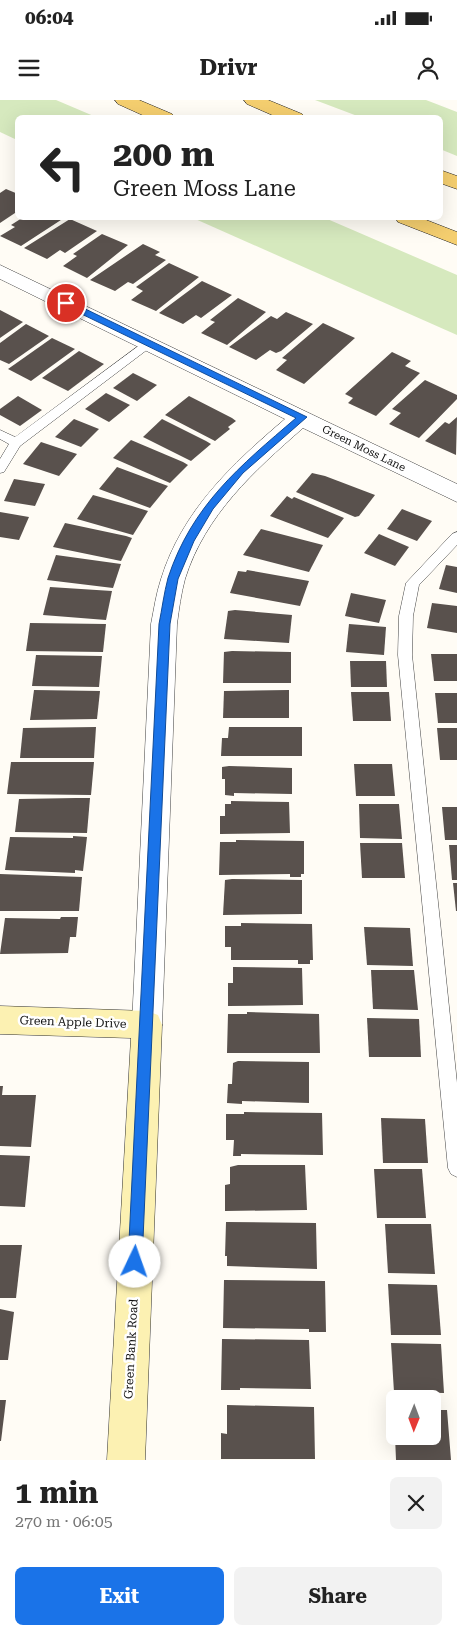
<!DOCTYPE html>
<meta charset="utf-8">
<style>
body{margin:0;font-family:"Roboto Serif",serif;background:#f2f2f2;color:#222;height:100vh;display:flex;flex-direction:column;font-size:19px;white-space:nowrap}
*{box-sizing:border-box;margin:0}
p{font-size:16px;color:#767676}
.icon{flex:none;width:28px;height:28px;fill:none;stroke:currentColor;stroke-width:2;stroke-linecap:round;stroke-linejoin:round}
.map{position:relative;height:1360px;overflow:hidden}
.panel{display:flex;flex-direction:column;background:#fff;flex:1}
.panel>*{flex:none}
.guide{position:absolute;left:15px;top:15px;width:428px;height:105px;border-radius:8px;box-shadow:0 5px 20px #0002;background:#fff;color:#222;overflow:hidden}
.needle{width:32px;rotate:181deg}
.buttons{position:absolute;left:386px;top:1290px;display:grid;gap:10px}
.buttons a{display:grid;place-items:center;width:55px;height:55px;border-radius:8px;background:#fff;box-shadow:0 5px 20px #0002;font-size:25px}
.pin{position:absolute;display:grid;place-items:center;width:42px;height:42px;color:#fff;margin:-21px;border:2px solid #fff;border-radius:50%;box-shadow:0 1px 5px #0007}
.me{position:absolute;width:55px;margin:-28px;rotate:3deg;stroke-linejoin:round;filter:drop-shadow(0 0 4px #0008)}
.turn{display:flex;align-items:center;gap:18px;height:105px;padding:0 15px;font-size:22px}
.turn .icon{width:65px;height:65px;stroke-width:2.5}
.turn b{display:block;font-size:35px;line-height:42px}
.round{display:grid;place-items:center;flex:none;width:52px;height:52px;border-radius:8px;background:#f2f2f2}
.headline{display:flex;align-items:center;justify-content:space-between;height:85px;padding:0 15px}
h1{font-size:30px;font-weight:700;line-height:38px}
.button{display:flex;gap:10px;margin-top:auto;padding:10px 15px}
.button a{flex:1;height:58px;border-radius:8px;background:#1a73e8;color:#fff;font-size:20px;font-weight:700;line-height:58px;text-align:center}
.button a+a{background:#f2f2f2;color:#222}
.status{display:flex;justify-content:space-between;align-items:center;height:35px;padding:0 25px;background:#fff;direction:ltr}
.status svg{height:14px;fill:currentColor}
header{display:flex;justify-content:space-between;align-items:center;height:65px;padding:0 15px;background:#fff;font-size:22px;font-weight:700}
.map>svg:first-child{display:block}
.green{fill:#d6e9be}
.building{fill:#59514d}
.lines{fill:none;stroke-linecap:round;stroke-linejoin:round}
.lane-casing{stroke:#444;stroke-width:1}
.street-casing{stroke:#444;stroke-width:1}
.secondary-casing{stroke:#333;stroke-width:1}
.primary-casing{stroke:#222;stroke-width:1}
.lane{fill:#fff;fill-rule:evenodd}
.street{fill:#fff;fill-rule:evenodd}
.secondary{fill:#fcf1b2;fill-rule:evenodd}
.primary{fill:#f4ce6f;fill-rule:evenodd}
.route{fill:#1a73e8;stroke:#114b97}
.labels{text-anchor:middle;stroke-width:5;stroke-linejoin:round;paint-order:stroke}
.far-street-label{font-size:11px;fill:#111;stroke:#fff}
.street-label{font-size:12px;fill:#111;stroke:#fff}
</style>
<div class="status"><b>06:04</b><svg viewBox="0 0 49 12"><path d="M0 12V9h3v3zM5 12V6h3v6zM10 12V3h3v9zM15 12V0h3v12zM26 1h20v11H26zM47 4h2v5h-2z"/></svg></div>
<header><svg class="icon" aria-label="menu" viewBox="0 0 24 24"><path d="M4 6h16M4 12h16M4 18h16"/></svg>Drivr<svg class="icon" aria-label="person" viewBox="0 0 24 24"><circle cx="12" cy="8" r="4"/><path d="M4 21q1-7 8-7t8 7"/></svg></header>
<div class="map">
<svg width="457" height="1360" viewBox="0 0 457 1360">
<rect width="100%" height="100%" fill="#fffcf5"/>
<g class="green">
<path d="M0,0H56L96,17L18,18L17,40L0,32Z"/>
<path d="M315,0H426L457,12V56L440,49V18L360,17Z"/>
<path d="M193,118H325L457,175V235Z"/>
</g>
<g class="building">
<path d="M6,89L18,94V111L0,123V93Z"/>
<path d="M22,118H64L21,146L0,136L15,127L11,125Z"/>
<path d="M70,119L97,131L65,153L60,150L47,159L24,148Z"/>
<path d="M102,134L128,145L87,178L63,166L77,156L73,154Z"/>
<path d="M143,144L160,152L155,155L166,160L133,184L128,182L115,191L90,180Z"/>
<path d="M169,163L199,177L156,211L131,200L143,191L136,187Z"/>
<path d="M202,181L232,195L201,218L196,215L183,224L159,213Z"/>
<path d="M238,198L266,212L227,245L201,233L215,222L210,220Z"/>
<path d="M0,210L23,222L0,238Z"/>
<path d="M286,212L313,224L281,251L276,253L270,250L256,260L229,247L271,216L277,219Z"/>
<path d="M323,223L355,238L304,284L276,270L287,260L282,258Z"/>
<path d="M26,224L49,236L9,264L0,260V243Z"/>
<path d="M52,238L75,249L31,281L8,269Z"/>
<path d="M79,251L104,264L68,291L42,278Z"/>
<path d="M392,252L411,261L405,266L420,273L376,316L348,303L353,298L345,294Z"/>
<path d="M133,273L157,285L137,301L113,288Z"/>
<path d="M425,280L457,295V299L419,338L389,324L401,313L392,309Z"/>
<path d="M106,293L130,305L109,322L85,309Z"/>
<path d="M18,296L42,310L20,326L0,315V309Z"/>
<path d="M189,296L232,318L236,321L228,327L230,329L215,341L165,315Z"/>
<path d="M457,317L456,355L425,341L445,322L449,324Z"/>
<path d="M74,319L99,329L81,347L55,337Z"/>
<path d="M162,319L206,341L211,344L191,361L143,337Z"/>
<path d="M131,340L183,362L188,365L170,383L113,358Z"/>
<path d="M41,342L77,354L59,376L23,364Z"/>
<path d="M117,367L168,386L150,408L99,389Z"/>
<path d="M312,373L325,376L375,395L359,416L355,417L296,392Z"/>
<path d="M14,379L45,384L35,406L4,401Z"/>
<path d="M93,395L132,406L148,411L133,435L77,419Z"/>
<path d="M287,396L292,399L294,397L344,418L328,438L270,416Z"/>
<path d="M402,409L432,421L417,441L387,429Z"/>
<path d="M0,412L29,417L19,440L0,437Z"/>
<path d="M65,423L126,436L132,438L121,461L53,447Z"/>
<path d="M261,429L323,445L309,472L243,455Z"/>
<path d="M379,434L409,447L395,466L364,453Z"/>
<path d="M56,455L121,464L113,488L47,480Z"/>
<path d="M446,465L457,467V493L439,489Z"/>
<path d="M247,470L309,481L300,506L230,493L238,471L246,472Z"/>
<path d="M50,487L112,491L106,520L43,515Z"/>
<path d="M351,493L386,500L379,523L345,516Z"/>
<path d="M432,503L457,506V533L427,528Z"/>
<path d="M235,510L292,515L289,543L224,539L228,511Z"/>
<path d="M30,523L106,524L103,552L26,551Z"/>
<path d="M349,524L386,527L384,555L346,552Z"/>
<path d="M232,551L291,552V583H223L224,552Z"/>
<path d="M431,554H457V581H434Z"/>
<path d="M36,555L102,556L99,587L32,586Z"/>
<path d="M350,561H386L387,587H351Z"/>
<path d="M34,590L100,591L97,619L30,620Z"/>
<path d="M289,590V618H223L224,591Z"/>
<path d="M351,592H389L391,621H353Z"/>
<path d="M435,593H457V623H438Z"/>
<path d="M96,627L94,658H20L23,628Z"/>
<path d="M229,627H302V656H221L222,638H228Z"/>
<path d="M437,628H457V660H440Z"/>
<path d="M11,662H94L91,695L7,694Z"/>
<path d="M354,664H392L395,696H356Z"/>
<path d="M229,666L292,668V694L234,693V696L225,695V679H222V667Z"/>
<path d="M76,698H90L87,733L15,732L19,699Z"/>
<path d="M231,701L289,702L290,733L220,734V716H225V704H231Z"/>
<path d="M359,704H399L402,739L360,738Z"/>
<path d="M442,707H457V740H445Z"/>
<path d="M73,736L87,737L83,771L75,770V773L5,770L10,737L73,738Z"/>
<path d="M236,740L304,741V774H301V777H290V774L219,775L220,742H236Z"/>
<path d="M360,743H402L405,778H362Z"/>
<path d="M449,745H457V780H452Z"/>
<path d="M0,774L82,777L79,811H0Z"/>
<path d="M232,779L302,780V814L223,815L225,780Z"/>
<path d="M453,783H457V811H456Z"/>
<path d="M61,817H78L76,837H70L68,853L0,854L5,818L60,819Z"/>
<path d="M241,823L312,824L313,860H310V864H298V860H231V847H225V826H241Z"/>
<path d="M364,827L410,828L413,866L367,865Z"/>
<path d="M233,867L302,868L303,905L228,906V883H233Z"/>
<path d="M371,870H414L418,910L373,909Z"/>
<path d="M247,912L319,914L320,953H227L228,914H247Z"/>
<path d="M367,918L419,919L421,957H369Z"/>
<path d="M238,961L309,962V1003L242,1001V1004L227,1003L228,984H232L233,963Z"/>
<path d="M0,986H3L2,995H36L31,1047L0,1046Z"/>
<path d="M244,1012L322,1013L323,1055L241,1054V1056H233L234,1040H226V1014H244Z"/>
<path d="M381,1018L425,1019L428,1063H383Z"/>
<path d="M0,1055L30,1056L25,1107L0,1106Z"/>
<path d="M238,1065H305L307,1110L225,1111V1085L230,1084V1067Z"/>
<path d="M374,1069H422L426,1118H377Z"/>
<path d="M226,1122L316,1123L317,1169L227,1166V1156H225Z"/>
<path d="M385,1124H431L435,1174L388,1173Z"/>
<path d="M0,1145H22L16,1198H0Z"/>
<path d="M224,1180L325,1181L326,1232H309V1229L223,1228Z"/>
<path d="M388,1184L437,1185L441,1235H391Z"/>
<path d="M0,1209L14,1212L8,1260H0Z"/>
<path d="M222,1239L309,1240L311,1289L240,1288V1290H221Z"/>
<path d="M391,1243L441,1244L444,1293L394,1292Z"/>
<path d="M0,1300H6L1,1341H0Z"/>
<path d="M227,1305L314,1307L315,1359H221V1333L227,1334Z"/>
<path d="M432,1310H447L451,1360H396L395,1336H432Z"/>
</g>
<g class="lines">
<defs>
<g id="lane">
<path d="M148,239L154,243L152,246L20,346L4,372L0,373V359L9,344L0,339V330L15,337Z"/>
<path d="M457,432V445L419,485L413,516L412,555L457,983V1077L451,1074L448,1068L398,555L399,516L406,483L452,434Z"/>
</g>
<path id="street" d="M0,165L457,384V402L303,328C254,371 205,415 185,479C181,494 179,509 177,524L162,925L158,935L147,939L136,935L132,925L151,524C154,509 156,494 161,479C182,411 232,364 285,319L0,179Z"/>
<path id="secondary" d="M0,906L147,911L158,915L162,925L145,1360H107L131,938L0,934Z"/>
<g id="primary">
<path d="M115,0H139L172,14L175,18H149L118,4Z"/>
<path d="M244,0H268L302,14L305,18H279L247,4Z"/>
<path d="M440,70L457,76V89L440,83Z"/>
<path d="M396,118H421L457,132V145L398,122Z"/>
</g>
</defs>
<use href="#lane" class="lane-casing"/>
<use href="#street" class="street-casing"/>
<use href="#secondary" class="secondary-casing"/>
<use href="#primary" class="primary-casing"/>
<use href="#lane" class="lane"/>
<use href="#street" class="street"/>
<use href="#secondary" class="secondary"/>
<use href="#primary" class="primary"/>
</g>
<path class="route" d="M63,201H69L307,317L243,373L213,409L194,441L178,479L170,524L142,1162L140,1167L135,1169L130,1167L128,1162L159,524C162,509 164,493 168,478C192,405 240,366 296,318L63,205Z"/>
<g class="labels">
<g class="far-street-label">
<text transform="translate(364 348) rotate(26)" y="4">Green Moss Lane</text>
</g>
<g class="street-label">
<text transform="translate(73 922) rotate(2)" y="4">Green Apple Drive</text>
<text transform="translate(131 1249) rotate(-87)" y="4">Green Bank Road</text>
</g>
</g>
</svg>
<div class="buttons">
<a><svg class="needle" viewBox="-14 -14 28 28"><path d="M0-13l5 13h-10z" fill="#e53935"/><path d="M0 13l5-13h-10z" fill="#767676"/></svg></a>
</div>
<div class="pin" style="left:66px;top:203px;background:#d93025"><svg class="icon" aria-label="arrive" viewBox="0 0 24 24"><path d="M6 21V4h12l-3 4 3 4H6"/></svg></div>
<svg class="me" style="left:135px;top:1162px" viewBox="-20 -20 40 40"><circle r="19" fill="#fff"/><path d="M0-13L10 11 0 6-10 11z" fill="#1a73e8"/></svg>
<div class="guide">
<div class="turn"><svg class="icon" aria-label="left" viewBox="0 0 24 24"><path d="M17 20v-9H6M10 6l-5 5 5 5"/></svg><div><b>200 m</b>Green Moss Lane</div></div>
</div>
</div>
<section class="panel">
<div class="headline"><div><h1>1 min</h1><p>270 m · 06:05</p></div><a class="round"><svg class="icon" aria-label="close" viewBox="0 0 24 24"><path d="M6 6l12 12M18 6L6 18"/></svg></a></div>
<div class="button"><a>Exit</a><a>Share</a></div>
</section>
